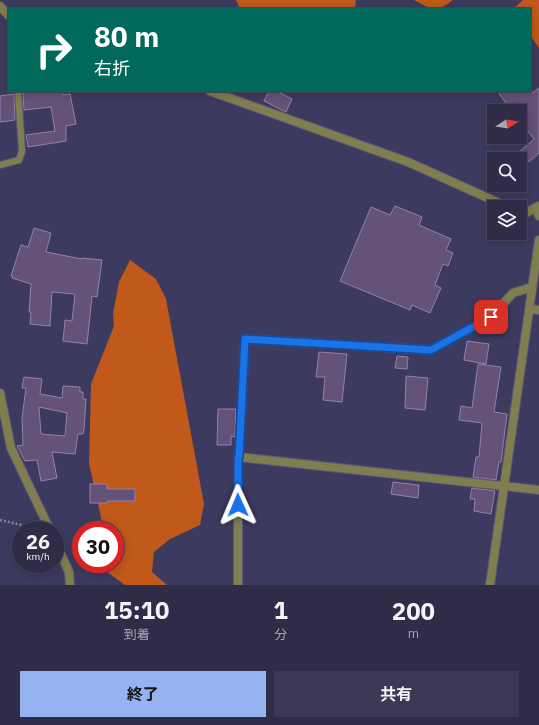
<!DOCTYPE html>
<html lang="ja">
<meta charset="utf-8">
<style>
body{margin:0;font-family:"IBM Plex Sans","Noto Sans JP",sans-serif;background:#3a3852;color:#f1f3f6;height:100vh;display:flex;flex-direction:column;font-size:15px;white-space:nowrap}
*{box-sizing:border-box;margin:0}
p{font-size:13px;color:#a7a7b4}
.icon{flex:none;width:22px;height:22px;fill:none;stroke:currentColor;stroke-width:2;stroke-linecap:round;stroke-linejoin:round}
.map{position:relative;height:585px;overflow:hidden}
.details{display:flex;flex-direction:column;background:#2e2c47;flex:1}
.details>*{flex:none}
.guide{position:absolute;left:8px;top:8px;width:523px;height:84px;border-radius:0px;box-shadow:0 2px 10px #0003,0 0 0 1px #494860;background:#00695c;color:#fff;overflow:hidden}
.needle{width:26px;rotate:78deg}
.fabs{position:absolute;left:487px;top:104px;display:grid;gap:8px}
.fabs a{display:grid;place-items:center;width:40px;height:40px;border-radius:0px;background:#2e2c47;box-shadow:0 2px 10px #0003,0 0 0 1px #494860;font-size:20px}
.speed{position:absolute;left:12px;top:521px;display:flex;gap:8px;font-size:20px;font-weight:700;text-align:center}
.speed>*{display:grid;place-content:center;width:52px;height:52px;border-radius:50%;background:#2e2c47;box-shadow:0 2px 10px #0003,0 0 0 1px #494860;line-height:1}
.speed small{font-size:10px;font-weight:400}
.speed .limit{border:6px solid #d22;background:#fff;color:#111}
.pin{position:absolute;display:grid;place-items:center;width:34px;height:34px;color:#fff;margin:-17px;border-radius:8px;box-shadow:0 2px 6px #0006}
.me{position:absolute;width:44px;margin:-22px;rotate:359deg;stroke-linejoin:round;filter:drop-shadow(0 0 3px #0008)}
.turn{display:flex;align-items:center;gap:14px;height:84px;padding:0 20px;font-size:18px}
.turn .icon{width:52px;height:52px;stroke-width:2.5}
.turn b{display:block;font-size:28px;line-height:34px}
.eta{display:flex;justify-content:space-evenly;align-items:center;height:68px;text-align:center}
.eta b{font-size:24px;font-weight:700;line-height:28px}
.cta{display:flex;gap:8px;margin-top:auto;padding:8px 20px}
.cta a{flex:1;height:46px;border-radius:0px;background:#95b2f1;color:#111;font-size:16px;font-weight:700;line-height:46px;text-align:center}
.cta a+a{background:#3a3852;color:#f1f3f6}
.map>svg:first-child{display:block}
.forest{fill:#c0591a}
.building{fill:#655278;stroke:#9581aa;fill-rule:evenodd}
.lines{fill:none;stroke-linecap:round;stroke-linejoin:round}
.service-casing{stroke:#595679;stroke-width:8}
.minor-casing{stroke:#595679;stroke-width:10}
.path{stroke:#8685a2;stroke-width:2.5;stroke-dasharray:2 2;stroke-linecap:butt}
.service{stroke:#807e4e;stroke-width:6}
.minor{stroke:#807e4e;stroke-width:8}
.route-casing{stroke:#114b97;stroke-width:10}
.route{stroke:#1a73e8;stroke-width:7}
</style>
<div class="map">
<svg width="539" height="585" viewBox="0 0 539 585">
<rect width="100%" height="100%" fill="#3d3a5f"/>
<g class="forest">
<path d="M236,0H356L355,9H240Z"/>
<path d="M414,0H453C435,13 434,11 414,0Z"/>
<path d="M523,0H539V48L530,35V9H513Z"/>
<path d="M130,260L156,279L166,299L204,504L200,525L170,539L154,552L152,572L167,585H125L96,564H115V530H99L101,528V517L89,463L91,384L114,326L113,314L119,282Z"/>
</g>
<g class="building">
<path d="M539,88V153L529,162L527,159H511L534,139L520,121V111H512L497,91H531L532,93Z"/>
<path d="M39,91H62L63,95L70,94L76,124L66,126V141L28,147L26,135L55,131L51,107L24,110L23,93Z"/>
<path d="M269,91H276L292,99L286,112L264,101Z"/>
<path d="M14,94L15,120L0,122V96Z"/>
<path d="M395,206L422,217L419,225L451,239L446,250L453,253L448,266L443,264L435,285L441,288L430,313L412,305L410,310L340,281L371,207L390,215Z"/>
<path d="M34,228L51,233L46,252L82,259V258L102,260L97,297L92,296L87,344L63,341L65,320L72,321L75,294L52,292L50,326L30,324L31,312H29L31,284L12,278L13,277L11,276L21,245L28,247Z"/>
<path d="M467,341L489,344L486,364L464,360Z"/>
<path d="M319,352L347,354L342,402L323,400L325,377H316Z"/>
<path d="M397,356L408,357L407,369L395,368Z"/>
<path d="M478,364L501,367L494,412L507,414L501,462H499L496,480L473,477L476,457H479L482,423L459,420L461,406L472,408Z"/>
<path d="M406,376L428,378L425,410L405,408Z"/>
<path d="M24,377L42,379L40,394L62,398L63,386L80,387V392H83V399H86L84,429L83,434H78L75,454L52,452L57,478L41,481L37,460L25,461L17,446L23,445L22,418L26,388H22ZM39,407L67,413L65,436L41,434Z"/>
<path d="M218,409H236L235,437L231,436V445H217Z"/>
<path d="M393,482L419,485L418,498L391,494Z"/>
<path d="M90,484H107V489H135V501H107V503H90Z"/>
<path d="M472,488L495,491L491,514L474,511L475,499H470Z"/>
</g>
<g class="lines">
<defs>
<path id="service" d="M0,165L19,160L22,151L18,91"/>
<g id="minor">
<path d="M0,6L9,16"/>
<path d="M210,91L408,162L508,207"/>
<path d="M536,208L539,216"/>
<path d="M520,212L524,214L539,206"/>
<path d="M530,309L539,310"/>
<path d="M0,393L11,448L50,530"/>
<path d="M239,457L539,490"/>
<path d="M55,541L69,572L70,585"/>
<path d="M238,585V457H239L245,339L431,350L491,317L513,293L532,287"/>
<path d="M490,585L539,240"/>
</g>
</defs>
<use href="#service" class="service-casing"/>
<use href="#minor" class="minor-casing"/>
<path class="path" d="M0,520L30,527"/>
<use href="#service" class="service"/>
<use href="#minor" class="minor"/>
</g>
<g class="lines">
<defs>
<path id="route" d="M238,505V458L239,457L245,339L431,350L491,317"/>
</defs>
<use href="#route" class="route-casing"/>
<use href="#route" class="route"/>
</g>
</svg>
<div class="fabs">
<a><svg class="needle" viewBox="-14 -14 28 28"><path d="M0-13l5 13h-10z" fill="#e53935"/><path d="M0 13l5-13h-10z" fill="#a7a7b4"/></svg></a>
<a><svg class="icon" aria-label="search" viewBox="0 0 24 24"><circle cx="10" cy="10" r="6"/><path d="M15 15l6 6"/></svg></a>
<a><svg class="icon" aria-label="layers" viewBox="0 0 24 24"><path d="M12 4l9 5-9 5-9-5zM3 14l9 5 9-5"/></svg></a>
</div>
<div class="speed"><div>26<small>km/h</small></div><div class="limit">30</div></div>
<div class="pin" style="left:491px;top:317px;background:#d93025"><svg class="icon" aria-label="arrive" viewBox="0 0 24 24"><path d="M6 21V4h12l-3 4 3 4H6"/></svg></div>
<svg class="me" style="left:238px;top:505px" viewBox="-20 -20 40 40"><path d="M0-17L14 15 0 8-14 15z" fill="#1a73e8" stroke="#fff" stroke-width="4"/></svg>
<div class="guide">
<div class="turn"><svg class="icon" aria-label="right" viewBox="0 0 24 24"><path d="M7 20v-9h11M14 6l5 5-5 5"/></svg><div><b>80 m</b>右折</div></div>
</div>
</div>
<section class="details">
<div class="eta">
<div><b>15:10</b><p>到着</p></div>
<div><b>1</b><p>分</p></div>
<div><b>200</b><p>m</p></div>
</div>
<div class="cta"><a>終了</a><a>共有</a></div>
</section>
